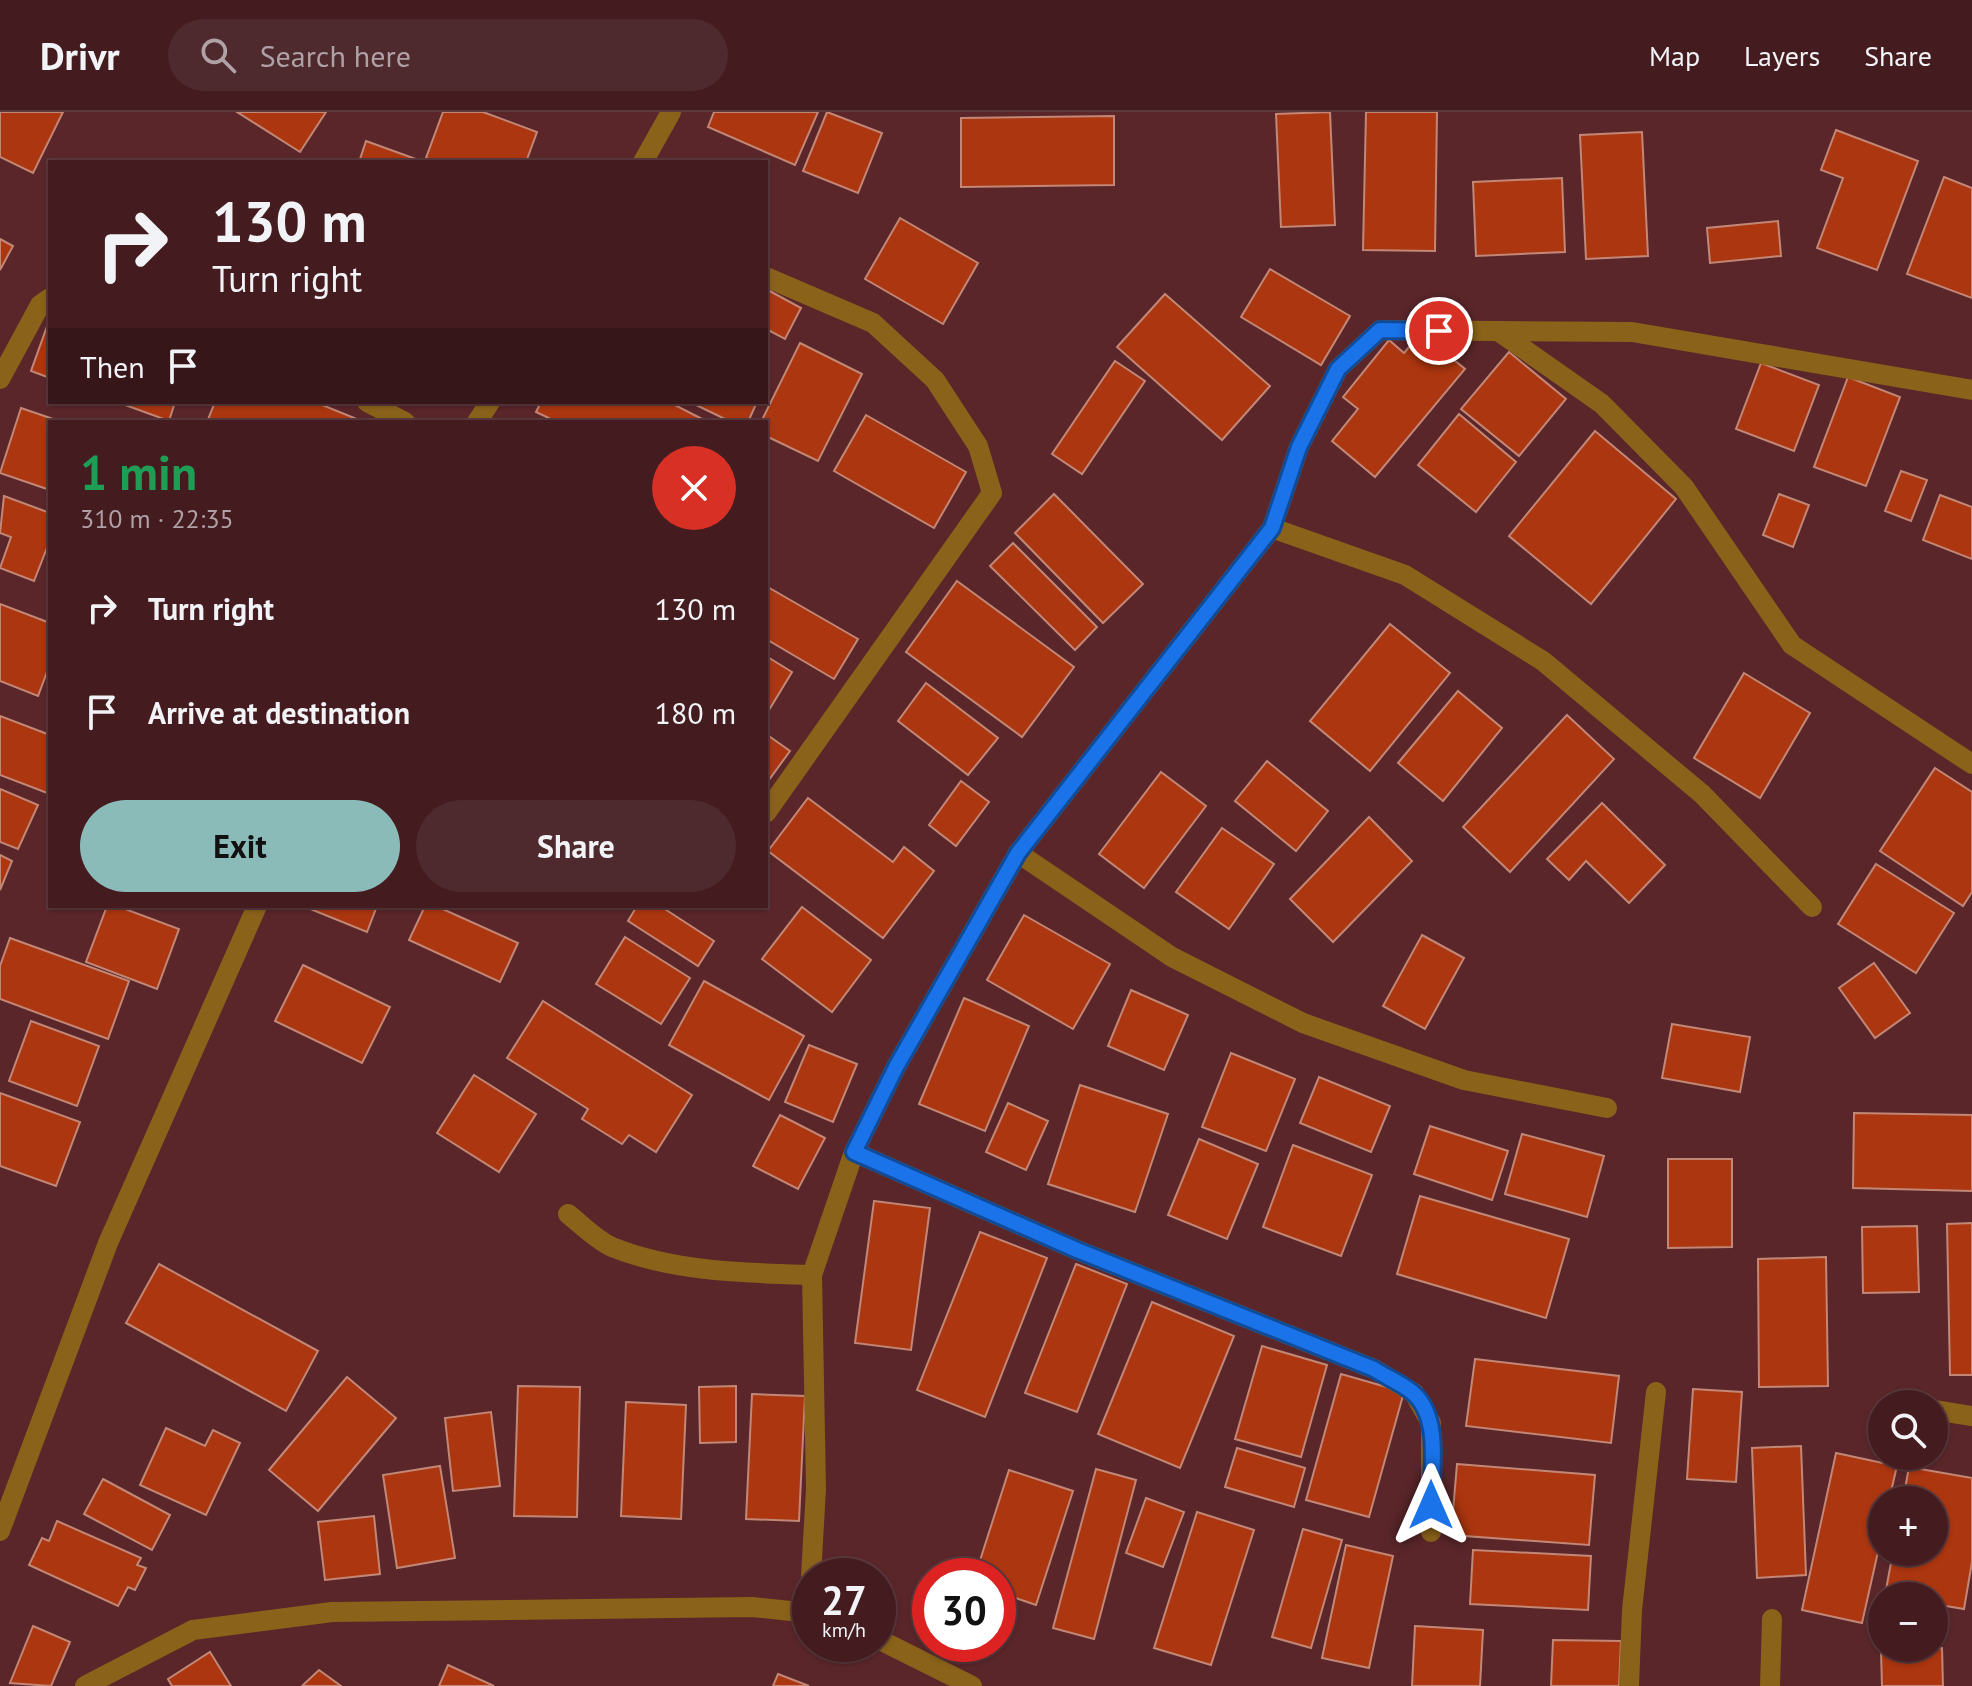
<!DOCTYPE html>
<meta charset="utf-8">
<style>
body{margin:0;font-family:"PT Sans",sans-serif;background:#4e292d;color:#f1f3f6;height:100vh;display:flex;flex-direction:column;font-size:30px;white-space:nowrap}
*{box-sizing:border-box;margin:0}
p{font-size:26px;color:#afa1a5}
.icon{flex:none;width:44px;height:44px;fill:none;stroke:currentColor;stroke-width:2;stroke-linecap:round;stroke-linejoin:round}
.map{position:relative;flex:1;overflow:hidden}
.details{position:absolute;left:48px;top:308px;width:720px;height:488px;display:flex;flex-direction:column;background:#441c20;border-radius:0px;box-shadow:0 2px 6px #0004,0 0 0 2px #5c3a3e}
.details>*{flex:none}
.hud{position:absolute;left:48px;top:48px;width:720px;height:244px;border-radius:0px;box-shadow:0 2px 6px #0004,0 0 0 2px #5c3a3e;background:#441c20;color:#f1f3f6;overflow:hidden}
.fabs{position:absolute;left:1868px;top:1278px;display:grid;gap:16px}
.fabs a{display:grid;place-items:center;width:80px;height:80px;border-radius:50%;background:#441c20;box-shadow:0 2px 6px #0004,0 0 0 2px #5c3a3e;font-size:40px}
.speed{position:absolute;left:792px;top:1446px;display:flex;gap:16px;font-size:40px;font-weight:700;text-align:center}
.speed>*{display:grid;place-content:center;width:104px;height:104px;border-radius:50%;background:#441c20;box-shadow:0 2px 6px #0004,0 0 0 2px #5c3a3e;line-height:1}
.speed small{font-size:20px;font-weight:400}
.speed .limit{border:12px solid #d22;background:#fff;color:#111}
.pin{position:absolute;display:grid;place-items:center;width:68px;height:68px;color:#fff;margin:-34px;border:4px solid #fff;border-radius:50%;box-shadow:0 2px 8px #0007}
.me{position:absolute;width:88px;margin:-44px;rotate:0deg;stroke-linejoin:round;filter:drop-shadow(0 0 6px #0008)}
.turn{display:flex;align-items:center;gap:28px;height:168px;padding:0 32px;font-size:36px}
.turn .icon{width:104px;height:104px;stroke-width:2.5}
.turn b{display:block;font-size:56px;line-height:68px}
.then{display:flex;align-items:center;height:76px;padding:0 32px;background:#0003;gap:16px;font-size:30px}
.round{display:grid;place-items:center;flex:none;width:84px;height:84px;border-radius:42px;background:#4e292d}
.head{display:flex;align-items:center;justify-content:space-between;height:136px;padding:0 32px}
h1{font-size:48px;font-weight:600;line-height:60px;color:#1e9e55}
.cta{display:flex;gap:16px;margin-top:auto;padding:16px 32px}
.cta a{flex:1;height:92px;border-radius:48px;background:#8bbbb9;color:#111;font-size:32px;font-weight:600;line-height:92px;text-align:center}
.cta a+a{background:#4e292d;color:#f1f3f6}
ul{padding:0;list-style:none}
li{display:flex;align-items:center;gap:24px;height:104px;padding:0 32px}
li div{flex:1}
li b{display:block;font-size:30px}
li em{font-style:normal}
header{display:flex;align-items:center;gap:48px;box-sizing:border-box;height:112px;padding:0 40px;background:#441c20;border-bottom:2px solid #5c3a3e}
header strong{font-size:38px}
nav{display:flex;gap:44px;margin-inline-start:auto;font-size:28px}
.search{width:560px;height:72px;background:#4e292d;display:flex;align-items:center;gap:20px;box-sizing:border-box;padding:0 28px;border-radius:44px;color:#afa1a5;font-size:30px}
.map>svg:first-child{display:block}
.building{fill:#ac360f;stroke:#c28776;stroke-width:2}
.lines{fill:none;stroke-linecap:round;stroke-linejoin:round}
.street{stroke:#8a621a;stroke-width:20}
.route-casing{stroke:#114b97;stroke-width:20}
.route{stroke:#1a73e8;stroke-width:14}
</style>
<header>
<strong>Drivr</strong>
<div class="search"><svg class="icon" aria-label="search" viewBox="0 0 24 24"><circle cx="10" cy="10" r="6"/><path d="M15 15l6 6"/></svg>Search here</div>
<nav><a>Map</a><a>Layers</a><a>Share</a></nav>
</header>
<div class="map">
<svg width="1972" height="1574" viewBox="0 0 1972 1574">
<rect width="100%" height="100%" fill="#5a262a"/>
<g class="building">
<path d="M0,0H63L33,61L0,45Z"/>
<path d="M237,0H326L300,40Z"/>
<path d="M443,0H483L537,20L526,50H438L426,46Z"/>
<path d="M714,0H818L795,53L708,15Z"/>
<path d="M827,0L882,21L858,81L803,59Z"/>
<path d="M1330,0L1335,113L1281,115L1276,2Z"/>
<path d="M1366,0H1437L1435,139L1363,138Z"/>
<path d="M1114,4V73L961,75V6Z"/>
<path d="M1836,18L1918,49L1877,158L1817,136L1843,66L1821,58Z"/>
<path d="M1642,20L1648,144L1586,147L1580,23Z"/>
<path d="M366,29L424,50H359Z"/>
<path d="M1944,65L1972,76V186L1907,162Z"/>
<path d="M1562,66L1565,140L1476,144L1473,70Z"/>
<path d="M900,106L978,151L943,212L865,167Z"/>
<path d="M1778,109L1781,144L1710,151L1707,116Z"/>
<path d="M0,127L13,134L0,158Z"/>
<path d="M1270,157L1350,204L1321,253L1241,205Z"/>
<path d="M766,177L801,196L785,227L766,217Z"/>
<path d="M1165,182L1270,274L1222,328L1117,235Z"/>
<path d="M50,206V266L31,259Z"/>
<path d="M1421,221L1465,257L1375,365L1332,329L1358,297L1343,285L1389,228L1404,241Z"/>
<path d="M800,231L862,262L818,349L766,324V310H761Z"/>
<path d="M1509,240L1566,287L1519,344L1461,297Z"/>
<path d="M1115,249L1145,269L1082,362L1052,342Z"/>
<path d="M1761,251L1819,273L1794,339L1736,317Z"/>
<path d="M1848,265L1900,285L1866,374L1814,355Z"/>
<path d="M117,290H175L169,309Z"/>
<path d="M215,290H315L364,310H207Z"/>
<path d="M541,290H669L708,310H557L536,300Z"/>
<path d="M690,290H757L748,310H731Z"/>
<path d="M21,296L62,310H50V378L0,361Z"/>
<path d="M1459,302L1516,350L1476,400L1418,353Z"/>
<path d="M866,303L966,360L934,416L834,359Z"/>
<path d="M1595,319L1676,387L1591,492L1509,424Z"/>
<path d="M1901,359L1927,368L1911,409L1885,399Z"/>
<path d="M1054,382L1143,472L1103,511L1015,421Z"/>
<path d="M1779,382L1809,393L1793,435L1763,423Z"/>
<path d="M1940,383L1972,395V447L1923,428Z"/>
<path d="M4,384L50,401V428L34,469L0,456L11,425L0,421Z"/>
<path d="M1013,431L1097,515L1075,538L990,454Z"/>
<path d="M957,469L1074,555L1022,625L906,540Z"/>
<path d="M766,474L858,527L834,567L766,527Z"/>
<path d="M0,492L50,511V552L38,584L0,569Z"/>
<path d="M1390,512L1450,561L1370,659L1310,609Z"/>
<path d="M766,544L792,560L769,598L766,596Z"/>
<path d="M1744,561L1810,601L1760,686L1694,646Z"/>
<path d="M926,571L998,626L968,663L898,609Z"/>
<path d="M1458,579L1502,616L1443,689L1398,651Z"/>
<path d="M1567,603L1614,647L1510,760L1463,715Z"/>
<path d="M0,604L50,623V682L0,663Z"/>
<path d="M766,622L790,639L766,672Z"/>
<path d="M1267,649L1328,699L1296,739L1235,689Z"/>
<path d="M1935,656L1972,680V780L1963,794L1880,739Z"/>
<path d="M1161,660L1206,694L1144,776L1099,742Z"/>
<path d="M961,669L989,690L956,734L929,713Z"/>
<path d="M0,677L38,693L18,737L0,730Z"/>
<path d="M808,686L893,750L904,735L934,759L883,826L768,739Z"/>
<path d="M1602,691L1665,753L1629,791L1586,749L1569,768L1547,747Z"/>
<path d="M1369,705L1412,749L1333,830L1290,787Z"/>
<path d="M1222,716L1274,752L1229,817L1176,780Z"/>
<path d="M0,743L12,749L0,778Z"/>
<path d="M1876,752L1954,801L1916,861L1838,812Z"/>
<path d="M107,794H117L179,817L157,877L86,850Z"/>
<path d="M303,794H377L367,820Z"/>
<path d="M425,794H436L518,831L500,870L409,828Z"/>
<path d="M637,794H660L714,829L698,854L628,809Z"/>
<path d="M802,795L871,848L832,900L762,847Z"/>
<path d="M1024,803L1110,852L1073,917L987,868Z"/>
<path d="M1422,823L1464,846L1425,917L1383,894Z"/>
<path d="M625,825L690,866L661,912L596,872Z"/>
<path d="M10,826L129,869L108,927L0,887V854Z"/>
<path d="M1874,851L1910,901L1875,926L1839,876Z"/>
<path d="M303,853L390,895L362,951L275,909Z"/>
<path d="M704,869L804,924L769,988L669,933Z"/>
<path d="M1131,878L1188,903L1164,958L1108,934Z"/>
<path d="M964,886L1029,914L985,1019L919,992Z"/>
<path d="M543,889L692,983L656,1040L629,1023L622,1032L582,1007L588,997L507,946Z"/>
<path d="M31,909L99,934L77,994L9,969Z"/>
<path d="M1672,912L1750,925L1740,980L1662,966Z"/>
<path d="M809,933L857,952L833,1010L785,990Z"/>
<path d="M1231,941L1295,967L1266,1039L1202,1015Z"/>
<path d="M474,963L536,1002L499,1060L437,1021Z"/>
<path d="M1319,965L1390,994L1371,1040L1300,1011Z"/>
<path d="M1080,973L1168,1002L1135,1100L1048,1072Z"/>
<path d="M0,981L80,1010L56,1074L0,1054Z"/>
<path d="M1008,991L1048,1009L1026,1058L986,1040Z"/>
<path d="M1854,1001L1972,1003V1079L1853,1076Z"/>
<path d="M780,1003L825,1026L798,1077L753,1054Z"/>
<path d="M1430,1014L1508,1039L1492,1088L1414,1062Z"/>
<path d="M1522,1022L1604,1044L1587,1105L1505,1082Z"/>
<path d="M1199,1027L1258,1052L1227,1127L1168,1103Z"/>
<path d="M1293,1033L1372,1063L1341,1144L1263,1115Z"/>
<path d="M1668,1047H1732V1135L1668,1136Z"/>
<path d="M1420,1084L1569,1127L1546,1206L1397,1162Z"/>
<path d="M874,1089L930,1096L911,1238L855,1231Z"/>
<path d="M1972,1111V1263H1950L1947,1112Z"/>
<path d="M1917,1114L1919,1180L1863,1181L1862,1115Z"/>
<path d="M980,1120L1047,1146L985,1305L917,1278Z"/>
<path d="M1826,1145L1828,1274L1759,1275L1758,1147Z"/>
<path d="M159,1152L318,1239L286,1299L126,1211Z"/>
<path d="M1076,1152L1127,1172L1077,1300L1025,1281Z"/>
<path d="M1152,1190L1234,1224L1180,1356L1098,1322Z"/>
<path d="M1262,1234L1327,1253L1301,1345L1235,1327Z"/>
<path d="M1475,1247L1619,1264L1611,1331L1466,1314Z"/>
<path d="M1341,1262L1404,1280L1369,1405L1306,1388Z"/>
<path d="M347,1265L396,1306L318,1399L269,1358Z"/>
<path d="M518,1274L580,1275L577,1405L514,1404Z"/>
<path d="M736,1274V1330L700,1331L699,1275Z"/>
<path d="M1693,1277L1742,1280L1736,1370L1687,1367Z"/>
<path d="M752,1282L805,1284L799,1409L746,1407Z"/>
<path d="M626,1290L686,1293L681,1407L621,1404Z"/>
<path d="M491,1300L500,1374L453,1379L445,1306Z"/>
<path d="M166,1316L205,1334L213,1318L240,1331L206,1403L140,1373Z"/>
<path d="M1801,1334L1806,1463L1757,1466L1752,1336Z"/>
<path d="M1237,1336L1305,1356L1294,1395L1225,1375Z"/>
<path d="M1836,1341L1897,1354L1889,1388H1882V1422L1862,1511L1802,1498Z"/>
<path d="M1457,1352L1595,1363L1589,1433L1451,1423Z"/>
<path d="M440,1354L455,1446L397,1456L383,1363Z"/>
<path d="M1909,1355L1972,1366V1450L1964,1497L1934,1492V1484L1885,1483L1893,1440H1934V1388H1903Z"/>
<path d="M1096,1357L1136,1368L1094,1527L1053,1516Z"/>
<path d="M1009,1358L1073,1379L1036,1493L998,1480V1464H975Z"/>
<path d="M103,1367L170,1403L152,1438L84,1402Z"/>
<path d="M1146,1386L1184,1400L1163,1455L1126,1441Z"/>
<path d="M1197,1400L1254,1418L1211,1553L1154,1536Z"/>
<path d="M374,1404L380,1462L325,1468L318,1410Z"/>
<path d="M57,1409L141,1446L137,1453L146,1456L135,1478L128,1475L118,1494L29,1453L42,1426L49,1429Z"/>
<path d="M1303,1417L1342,1428L1311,1536L1272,1525Z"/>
<path d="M1346,1433L1393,1444L1369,1556L1322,1546Z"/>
<path d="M1473,1438L1591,1444L1588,1498L1470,1492Z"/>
<path d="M33,1514L70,1530L51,1574L10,1571Z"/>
<path d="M1415,1514L1483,1518L1480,1574H1412Z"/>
<path d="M1553,1528L1621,1529L1619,1574H1551Z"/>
<path d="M1942,1536L1943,1574H1882L1881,1539Z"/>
<path d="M210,1540L231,1574H172L168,1567Z"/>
<path d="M448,1553L494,1574H439Z"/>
<path d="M319,1558L341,1574H302Z"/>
<path d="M778,1562L809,1574H773Z"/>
</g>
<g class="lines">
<g class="street">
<path d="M643,50L671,0"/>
<path d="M766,165L873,211L935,268L978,334L992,381L766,701"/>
<path d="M1498,219L1602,292L1684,375L1792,533L1972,652"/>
<path d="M0,267L40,193L50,186"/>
<path d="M367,290L405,310"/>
<path d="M477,310L490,290"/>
<path d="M1272,416L1405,463L1543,549L1702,682L1812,795"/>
<path d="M1018,741L1172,845L1303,911L1464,968L1607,996"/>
<path d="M854,1040L1077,1138L1374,1257L1414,1281L1431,1311V1420"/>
<path d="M568,1102C581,1112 596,1128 612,1135C674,1160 746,1161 812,1163"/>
<path d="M1934,1298L1972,1304"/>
<path d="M0,1419L108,1131L257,794"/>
<path d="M811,1464L816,1377L812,1163L854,1040L896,955L1018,741L1272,416L1299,335L1338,257L1380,218L1632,220L1972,278"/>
<path d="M878,1527L972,1574"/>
<path d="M85,1574L193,1518L332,1500L752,1495L810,1501"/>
<path d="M1629,1574L1632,1498L1656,1280"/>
<path d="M1770,1574L1772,1507"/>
</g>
</g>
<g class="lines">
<defs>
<path id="route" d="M1431,1393C1431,1359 1442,1305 1412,1280C1401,1271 1386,1265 1374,1257L1077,1138L854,1040L896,955L1018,741L1272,416L1299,335L1338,257L1380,218L1439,219"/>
</defs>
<use href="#route" class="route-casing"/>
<use href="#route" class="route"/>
</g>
</svg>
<div class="fabs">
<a><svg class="icon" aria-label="search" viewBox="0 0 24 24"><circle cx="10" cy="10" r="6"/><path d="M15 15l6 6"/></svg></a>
<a>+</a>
<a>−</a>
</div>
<div class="speed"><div>27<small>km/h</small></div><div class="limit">30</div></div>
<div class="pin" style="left:1439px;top:219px;background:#d93025"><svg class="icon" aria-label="arrive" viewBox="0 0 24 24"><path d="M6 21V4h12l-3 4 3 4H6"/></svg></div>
<svg class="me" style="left:1431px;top:1393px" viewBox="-20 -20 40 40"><path d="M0-17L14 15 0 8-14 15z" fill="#1a73e8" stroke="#fff" stroke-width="4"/></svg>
<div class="hud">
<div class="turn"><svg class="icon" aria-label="right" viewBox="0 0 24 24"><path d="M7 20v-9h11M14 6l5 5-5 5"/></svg><div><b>130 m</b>Turn right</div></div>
<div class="then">Then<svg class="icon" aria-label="arrive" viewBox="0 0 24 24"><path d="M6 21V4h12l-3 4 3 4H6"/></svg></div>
</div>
<section class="details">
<div class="head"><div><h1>1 min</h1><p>310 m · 22:35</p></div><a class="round" style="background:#d93025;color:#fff"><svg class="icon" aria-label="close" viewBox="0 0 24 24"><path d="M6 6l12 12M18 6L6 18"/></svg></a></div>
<ul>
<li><svg class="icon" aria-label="right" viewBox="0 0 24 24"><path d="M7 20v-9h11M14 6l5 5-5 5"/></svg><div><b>Turn right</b></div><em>130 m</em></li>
<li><svg class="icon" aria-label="arrive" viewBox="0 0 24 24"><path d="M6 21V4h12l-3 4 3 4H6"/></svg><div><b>Arrive at destination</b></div><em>180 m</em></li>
</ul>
<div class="cta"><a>Exit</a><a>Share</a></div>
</section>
</div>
